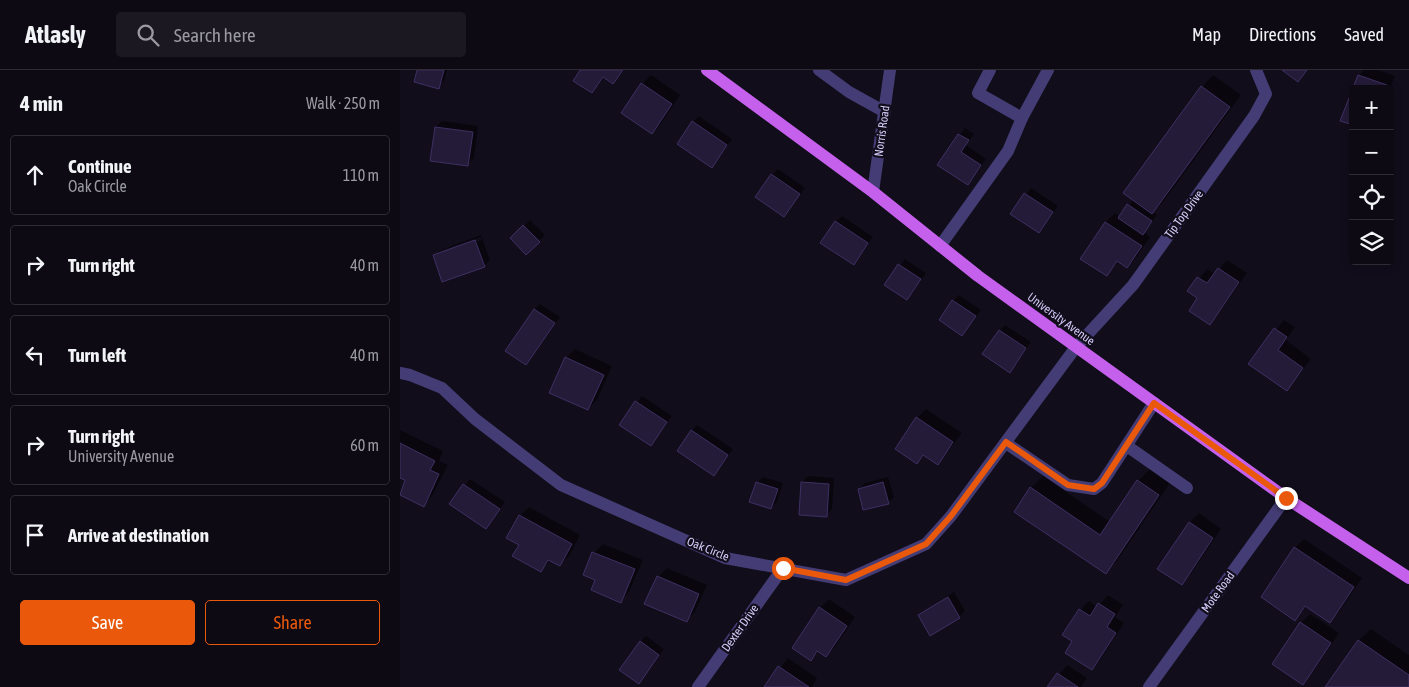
<!DOCTYPE html>
<meta charset="utf-8">
<style>
body{margin:0;font-family:"Asap Condensed",sans-serif;background:#1b1822;color:#f1f3f6}
.controls{position:absolute;right:15px;top:15px;display:grid;overflow:hidden;border-radius:5px;box-shadow:0 2px 8px #0003}
.controls button{width:45px;height:45px;display:grid;place-items:center;padding:0;border:0;border-bottom:1px solid #2d2b34;background:#0d0a14;color:#f1f3f6;font:25px sans-serif}
.stop{position:absolute;width:15px;height:15px;margin:-11px;border:4px solid #ea580c;border-radius:50%;background:#fff}
.stop.end{background:#ea580c;border-color:#fff;box-shadow:0 1px 5px #0008}
.list{margin:0;padding:0;list-style:none}
h2{display:flex;justify-content:space-between;align-items:center;height:65px;margin:0;padding:0 20px;font-size:21px}
h2 small{font-size:16px;font-weight:400;color:#9a9aa0}
.list li{display:grid;grid-template-columns:32px 1fr auto;gap:15px;align-items:center;box-sizing:border-box;height:80px;margin:0 10px 10px;padding:0 10px;border:1px solid #2d2b34;border-radius:5px}
.list b{display:block;font-size:19px;white-space:nowrap}
.list p{margin:0;font-size:16px;white-space:nowrap;color:#9a9aa0}
.list em{font-size:16px;font-style:normal;color:#9a9aa0}
.actions{display:flex;gap:10px;padding:15px 20px}
.actions a{flex:1;padding:11px 0;border:1px solid #ea580c;border-radius:5px;text-align:center;font-size:18px;color:#ea580c}
.actions .main{background:#ea580c;color:#fff}
.icon{flex:none;width:28px;height:28px;fill:none;stroke:currentColor;stroke-width:2;stroke-linecap:round;stroke-linejoin:round}
.map{position:relative;flex:none;width:1009px;height:617px;overflow:hidden}
header{display:flex;align-items:center;gap:30px;box-sizing:border-box;height:70px;padding:0 25px;background:#0d0a14;border-bottom:1px solid #2d2b34}
header strong{font-size:24px}
nav{display:flex;gap:28px;margin-inline-start:auto;font-size:18px}
.search{width:350px;height:45px;background:#1b1822;display:flex;align-items:center;gap:12px;box-sizing:border-box;padding:0 18px;border-radius:5px;color:#9a9aa0;font-size:19px}
main{display:flex}
aside{flex:1;background:#0d0a14}
.map>svg:first-child{display:block}
</style>
<header>
<strong>Atlasly</strong>
<div class="search"><svg class="icon" aria-label="search" viewBox="0 0 24 24"><circle cx="10" cy="10" r="6"/><path d="M15 15l6 6"/></svg>Search here</div>
<nav><a>Map</a><a>Directions</a><a>Saved</a></nav>
</header>
<main>
<aside>
<h2>4 min<small>Walk · 250 m</small></h2>
<ul class="list">
<li><svg class="icon" aria-label="ahead" viewBox="0 0 24 24"><path d="M12 20V5M6 11l6-6 6 6"/></svg><div><b>Continue</b><p>Oak Circle</p></div><em>110 m</em></li>
<li><svg class="icon" aria-label="right" viewBox="0 0 24 24"><path d="M7 20v-9h11M14 6l5 5-5 5"/></svg><div><b>Turn right</b></div><em>40 m</em></li>
<li><svg class="icon" aria-label="left" viewBox="0 0 24 24"><path d="M17 20v-9H6M10 6l-5 5 5 5"/></svg><div><b>Turn left</b></div><em>40 m</em></li>
<li><svg class="icon" aria-label="right" viewBox="0 0 24 24"><path d="M7 20v-9h11M14 6l5 5-5 5"/></svg><div><b>Turn right</b><p>University Avenue</p></div><em>60 m</em></li>
<li><svg class="icon" aria-label="arrive" viewBox="0 0 24 24"><path d="M6 21V4h12l-3 4 3 4H6"/></svg><div><b>Arrive at destination</b></div></li>
</ul>
<div class="actions"><a class="main">Save</a><a>Share</a></div>
</aside>
<div class="map">
<svg width="1009" height="617" viewBox="0 0 1009 617">
<rect width="100%" height="100%" fill="#110d1b"/>
<!-- shadow -->
<g fill="#0007" fill-rule="evenodd">
<polygon points="19,0 47,0 44,11 38,17"/>
<polygon points="182,0 225,0 213,12 205,7 192,22"/>
<polygon points="964,0 978,0 995,6 990,19 954,19 959,5"/>
<polygon points="251,5 280,25 261,54 252,63 242,14"/>
<polygon points="813,5 841,25 764,131 753,142 757,145 744,162 750,167 736,188 727,197 719,191 706,205 682,188 706,152 715,143 720,147 734,129 802,17"/>
<polygon points="299,46 332,69 312,96 293,52"/>
<polygon points="42,51 78,56 74,88 68,94 36,57"/>
<polygon points="565,58 574,64 566,75 586,89 568,114 539,94"/>
<polygon points="378,99 405,118 384,145 372,105"/>
<polygon points="631,118 658,136 639,162 612,143"/>
<polygon points="442,146 473,167 453,193 436,152"/>
<polygon points="130,150 145,165 126,183 112,168"/>
<path d="M81,165L90,190L84,196L35,185L41,180ZM81,167L82,170L40,184V181Z"/>
<polygon points="505,189 526,203 507,229 486,214"/>
<polygon points="827,190 847,203 818,244 810,253 799,228 789,221 807,199 815,204"/>
<polygon points="559,225 581,240 562,265 553,231"/>
<polygon points="140,234 160,247 126,293 135,239"/>
<polygon points="884,250 895,257 886,270 911,289 887,320 850,294"/>
<polygon points="605,255 631,272 609,301 599,261"/>
<polygon points="175,279 212,296 197,330 188,339 166,288"/>
<polygon points="242,326 272,346 251,374 221,354"/>
<polygon points="526,339 562,363 538,393 525,384 517,392 517,348"/>
<polygon points="297,355 333,379 314,404 292,361"/>
<polygon points="0,360 43,381 39,391 48,395 32,426 23,435 0,424 6,410 0,406"/>
<polygon points="750,399 770,413 717,491 706,502 631,418 643,406 710,452 738,411"/>
<polygon points="408,406 434,408 432,439 426,445 402,412"/>
<polygon points="363,407 383,413 377,432 371,438 357,413"/>
<polygon points="488,407 494,427 488,433 459,419 465,413"/>
<polygon points="70,409 105,432 86,458 51,434"/>
<polygon points="129,437 180,465 169,486 160,494 151,490 141,500 120,446"/>
<polygon points="799,443 821,459 790,505 781,514 759,498 790,452"/>
<polygon points="904,469 962,508 939,542 930,551 907,536 895,549 895,478"/>
<polygon points="203,474 243,490 229,522 220,531 197,509 184,504 194,483"/>
<polygon points="267,498 307,515 295,542 286,551 258,507"/>
<polygon points="554,522 565,541 559,547 520,545"/>
<polygon points="708,525 723,535 715,547 724,553 700,590 692,599 674,571 680,540 689,531 697,537"/>
<polygon points="429,529 455,547 435,577 426,586 419,581 410,589 420,538"/>
<polygon points="910,544 939,563 911,604 902,613 874,594 901,553"/>
<polygon points="971,559 1009,585 1009,617 927,617 959,570"/>
<polygon points="246,566 264,579 238,613 240,572"/>
<polygon points="388,588 417,608 412,617 366,617"/>
<polygon points="667,595 687,608 681,617 649,617"/>
</g>
<!-- building -->
<g fill="#241b39" stroke="#3e3063">
<polygon points="17,0 44,0 39,19 14,12"/>
<polygon points="180,0 223,0 213,14 203,7 192,23 173,11"/>
<polygon points="882,0 907,0 898,12"/>
<polygon points="958,5 987,15 986,19 953,19 953,55 940,51"/>
<polygon points="241,13 272,34 252,64 221,43"/>
<polygon points="801,16 830,37 752,144 723,123"/>
<polygon points="292,51 327,75 312,98 277,74"/>
<polygon points="35,57 73,62 68,96 30,91"/>
<polygon points="558,64 569,70 561,82 581,95 568,115 537,95"/>
<polygon points="371,104 400,124 384,147 355,127"/>
<polygon points="624,123 653,142 639,163 610,144"/>
<polygon points="727,134 752,151 743,165 718,148"/>
<polygon points="435,151 468,173 454,195 420,173"/>
<polygon points="705,152 742,176 727,198 717,191 707,206 680,189"/>
<polygon points="123,155 140,172 126,185 110,168"/>
<polygon points="75,170 85,197 42,212 33,185"/>
<polygon points="498,194 521,209 507,230 484,215"/>
<polygon points="818,198 839,212 810,255 789,241 797,228 787,221 797,207 807,213"/>
<polygon points="552,230 576,246 562,266 539,250"/>
<polygon points="134,239 155,253 126,295 105,281"/>
<polygon points="874,258 887,267 878,280 903,298 887,321 848,294"/>
<polygon points="599,260 626,278 610,303 582,284"/>
<polygon points="165,287 204,305 188,340 149,323"/>
<polygon points="235,331 267,352 251,376 219,355"/>
<polygon points="516,347 553,372 538,395 523,385 517,394 495,379"/>
<polygon points="291,360 328,385 314,406 277,381"/>
<polygon points="0,373 35,391 30,400 39,404 24,437 0,425 5,410 0,408"/>
<polygon points="737,410 759,425 706,504 614,442 630,417 700,465"/>
<polygon points="356,412 378,419 371,439 349,432"/>
<polygon points="401,412 429,414 427,447 399,445"/>
<polygon points="483,412 489,434 463,440 458,419"/>
<polygon points="63,414 100,439 86,459 49,434"/>
<polygon points="119,445 172,474 160,496 148,490 141,502 112,486 119,475 106,468"/>
<polygon points="789,452 813,468 782,515 757,499"/>
<polygon points="894,477 954,517 930,553 905,536 895,551 861,527"/>
<polygon points="192,482 235,499 221,533 191,520 195,510 183,505"/>
<polygon points="257,506 299,524 287,552 244,534"/>
<polygon points="548,527 560,548 530,566 518,545"/>
<polygon points="698,533 715,544 707,557 716,563 692,600 665,583 672,571 662,565 679,539 690,546"/>
<polygon points="419,537 447,556 426,587 417,581 411,591 392,578"/>
<polygon points="900,552 931,573 903,615 872,594"/>
<polygon points="958,570 1009,605 1009,617 925,617"/>
<polygon points="240,571 259,585 239,614 219,600"/>
<polygon points="378,596 409,617 364,617"/>
<polygon points="657,603 678,617 647,617"/>
</g>
<g fill="none" stroke-linecap="round" stroke-linejoin="round">
<!-- minor -->
<g stroke="#443d75" stroke-width="12">
<polyline points="419,0 449,22 485,42"/>
<polyline points="590,0 578,23 622,48 648,0"/>
<polyline points="473,122 490,0"/>
<polyline points="540,176 608,81 622,48"/>
<polyline points="0,303 10,305 42,318 75,349 161,415 325,488 446,510 526,474 551,446 676,277 733,215 854,46 866,24 856,0"/>
<polyline points="606,373 668,415 694,419 702,413 754,333"/>
<polyline points="727,376 787,418"/>
<polyline points="298,617 383,498"/>
<polyline points="749,617 886,428"/>
</g>
<!-- major -->
<polyline stroke="#c560ed" stroke-width="12" points="307,0 473,122 578,206 886,428 1009,508"/>
</g>
<g fill="none" stroke-linecap="round" stroke-linejoin="round">
<!-- route -->
<polyline stroke="#ea580c" stroke-width="6" points="383,498 446,510 526,474 551,446 606,372 668,415 694,419 702,413 754,333 886,428"/>
</g>
<g text-anchor="middle" stroke-width="4.5" stroke-linejoin="round" paint-order="stroke">
<!-- street labels -->
<g font-size="12" fill="#d6ccf9" stroke="#110d1b">
<text transform="translate(482 61) rotate(-82)" y="4">Norris Road</text>
<text transform="translate(784 144) rotate(-54)" y="4">Tip Top Drive</text>
<text transform="translate(661 249) rotate(36)" y="4">University Avenue</text>
<text transform="translate(308 479) rotate(22)" y="4">Oak Circle</text>
<text transform="translate(818 522) rotate(-54)" y="4">Mote Road</text>
<text transform="translate(340 558) rotate(-55)" y="4">Dexter Drive</text>
</g>
</g>
</svg>
<div class="controls">
<button>+</button>
<button>−</button>
<button><svg class="icon" aria-label="locate" viewBox="0 0 24 24"><circle cx="12" cy="12" r="6"/><path d="M12 2v4M12 18v4M2 12h4M18 12h4"/></svg></button>
<button><svg class="icon" aria-label="layers" viewBox="0 0 24 24"><path d="M12 4l9 5-9 5-9-5zM3 14l9 5 9-5"/></svg></button>
</div>
<div class="stop" style="left:383px;top:498px"></div>
<div class="stop end" style="left:886px;top:428px"></div>
</div>
</main>
